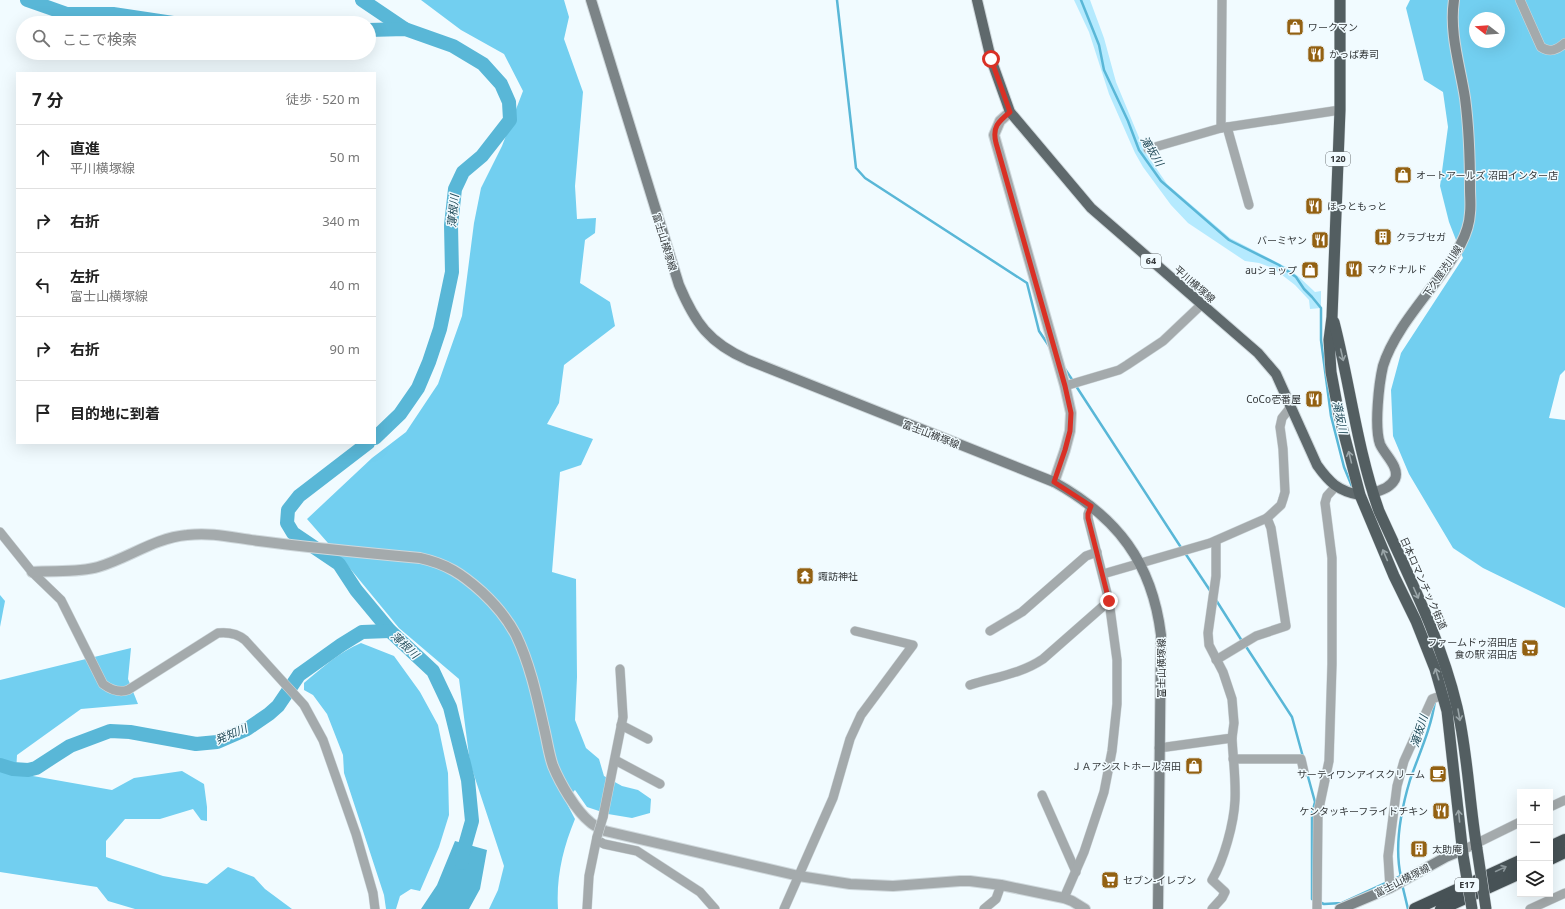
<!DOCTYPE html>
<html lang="ja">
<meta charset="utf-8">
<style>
body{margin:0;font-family:"Noto Sans","Noto Sans JP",sans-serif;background:#f6f6f6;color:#222}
.controls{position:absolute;right:12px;bottom:12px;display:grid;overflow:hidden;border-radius:0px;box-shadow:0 4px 16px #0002}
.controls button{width:36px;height:36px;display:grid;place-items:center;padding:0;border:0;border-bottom:1px solid #e0e0e0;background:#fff;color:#222;font:20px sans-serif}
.compass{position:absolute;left:1469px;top:12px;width:36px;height:36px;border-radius:50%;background:#fff;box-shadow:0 4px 16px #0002;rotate:287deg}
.stop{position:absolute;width:12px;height:12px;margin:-9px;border:3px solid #d93025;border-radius:50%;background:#fff}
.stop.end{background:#d93025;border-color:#fff;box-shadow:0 1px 4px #0008}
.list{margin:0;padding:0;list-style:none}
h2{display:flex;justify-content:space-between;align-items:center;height:52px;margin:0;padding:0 16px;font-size:17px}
h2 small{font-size:13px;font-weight:400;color:#767676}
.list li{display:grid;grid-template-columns:26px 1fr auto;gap:12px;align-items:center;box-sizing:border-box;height:64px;padding:0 16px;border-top:1px solid #e0e0e0}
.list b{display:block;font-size:15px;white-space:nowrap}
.list p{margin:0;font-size:13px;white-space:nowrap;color:#767676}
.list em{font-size:13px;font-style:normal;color:#767676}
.icon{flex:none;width:22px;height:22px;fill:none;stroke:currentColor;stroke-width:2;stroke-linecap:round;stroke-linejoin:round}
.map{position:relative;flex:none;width:1565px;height:909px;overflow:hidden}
.search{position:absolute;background:#fff;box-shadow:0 4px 16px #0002;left:16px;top:16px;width:360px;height:44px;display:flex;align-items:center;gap:10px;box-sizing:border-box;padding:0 14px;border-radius:22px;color:#767676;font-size:15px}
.panel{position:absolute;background:#fff;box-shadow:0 4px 16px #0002;left:16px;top:72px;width:360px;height:372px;border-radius:0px}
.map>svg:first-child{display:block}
</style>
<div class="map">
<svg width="1565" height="909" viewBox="0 0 1565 909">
<rect width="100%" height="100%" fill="#f1fbff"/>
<!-- green -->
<polygon fill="#b5eafe" points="1074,0 1090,0 1104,38 1116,82 1145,152 1167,184 1230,238 1288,268 1299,277 1315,292 1321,291 1321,308 1310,309 1309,300 1295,285 1273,268 1259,263 1245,261 1188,223 1171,205 1143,167 1135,153 1109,94 1089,32"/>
<!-- forest -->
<g fill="#72cff0" fill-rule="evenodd">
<path d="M421,0H564L569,17L564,39L583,92L575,186L577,219L596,218L595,233L585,240L580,283L610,302L615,326L564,365L559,403L547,424L593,439L581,465L560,472L552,572L576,579L577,677L575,720L586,748L599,759L604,776L622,786L638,790L651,799L650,813L632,818L608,814L587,807L575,790L565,800L575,819C563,848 556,877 558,909H489L498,890L504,866L470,763L459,679L399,628L348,566L307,519L372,458L406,432L438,384L462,316L474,223L481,188L502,146L523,91L504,54L461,30Z"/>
<path d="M1410,0H1565V370L1560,375L1549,418L1565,420V608L1483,568L1453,548L1409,474L1393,436L1391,390L1401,353L1463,258L1449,222L1440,186L1448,127L1443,92L1424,80L1406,8ZM1475,18H1499V42H1475Z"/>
<polygon points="0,595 5,601 0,627"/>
<path d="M361,643L394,656L420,692L438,725L448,773L449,815L439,847L420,891L411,889L400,896L396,909H386L384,895L344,773L343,755L327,714L313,695L304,690V683C322,668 339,652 361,643Z"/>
<polygon points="131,648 128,679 138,704 81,709 17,755 16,773 112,790 134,778 182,771 204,784 207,807 207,821 201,820 193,809 160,819 125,819 106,841 106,857 163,876 207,884 228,867 254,877 265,889 292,909 135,909 108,901 97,887 0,872 0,680"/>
</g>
<!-- water -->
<polygon fill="#59b7d7" points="455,841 487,850 480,889 469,909 421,909 437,885"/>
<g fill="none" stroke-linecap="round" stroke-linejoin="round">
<!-- stream -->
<g stroke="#59b7d7" stroke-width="2.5">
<polyline points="837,0 856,168 865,178 1027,283 1039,331 1049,346"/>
<polyline points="1081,0 1099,45 1104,70 1128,121 1139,150 1161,181 1229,240 1279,265 1296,277 1304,289 1312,297 1321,308 1321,340 1331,416 1344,467 1353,489"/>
<polyline points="1065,369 1073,381"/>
<polyline points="1076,386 1182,549"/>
<polyline points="1185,553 1211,592"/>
<polyline points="1216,600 1242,641"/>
<polyline points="1245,645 1292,717 1303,757"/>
<polyline points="1307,773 1315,802 1312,813 1312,899 1324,904 1342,903 1401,876"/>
<path d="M1401,877C1394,846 1401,810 1410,780C1419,754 1431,729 1435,701"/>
<polyline points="1402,884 1408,909"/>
</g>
<!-- river -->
<g stroke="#59b7d7" stroke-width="14">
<polyline points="27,0 67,14 113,14 173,23"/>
<polyline points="362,0 405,29"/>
<polyline points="369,30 405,29 453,46 483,64 501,84 509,102 510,120 482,156 463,172 455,189 451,225 452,272 440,329 429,362 418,388 400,414 375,438"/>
<polyline points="368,443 299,496 288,510 287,523 293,533 339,564 356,590 390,631 433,671 450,707 468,780 472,821 462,856 462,863"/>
<polyline points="0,765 13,769 28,770 36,768 70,746 110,731 130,732 196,744 217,742 247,729 269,714 278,706 299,675 341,645 362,632 390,631"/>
</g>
<defs>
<g id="minor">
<path d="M1520,0L1541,47C1550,53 1557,50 1565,43"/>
<polyline points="1227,127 1249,205"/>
<polyline points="1221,128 1222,0"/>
<polyline points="1148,149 1221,128 1340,110"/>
<polyline points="1065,386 1119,370 1127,365 1163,341 1201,305"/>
<path d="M0,532L32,572L61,600L103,684C111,690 119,693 128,690L218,633C228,632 238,634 245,640L304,705L323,740L356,834L373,893L375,909"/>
<polyline points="1103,574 1210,543 1267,518 1281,505 1283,499 1285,492 1283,449 1280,427 1282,418 1290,408"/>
<polyline points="990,631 1022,612 1086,556 1097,552"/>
<polyline points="1216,660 1256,636 1286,626 1271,528 1267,518"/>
<path d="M970,685C995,677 1021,674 1043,659L1109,601"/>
<polyline points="621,725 648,739"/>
<polyline points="1159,748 1232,738 1234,723 1232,699 1223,672 1209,645 1208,633 1216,576 1216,541"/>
<polyline points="1233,759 1301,759 1304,772"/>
<polyline points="615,760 660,784"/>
<polyline points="1042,795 1076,872"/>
<polyline points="1550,807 1565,800"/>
<polyline points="603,817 623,717 620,669"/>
<polyline points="597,840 604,844 637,851 700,892 715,909"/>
<polyline points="1463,850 1520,822"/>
<polyline points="1390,888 1388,856 1397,786 1404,761 1432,699 1443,695"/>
<polyline points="1064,898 1084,852 1104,792 1112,751 1117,704 1117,660 1109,601 1088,518 1088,514 1091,506"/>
<polyline points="587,909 589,876 597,837"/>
<polyline points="784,909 833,798 850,739 861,715 913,645 855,631"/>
<polyline points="984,909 996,899 1001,885"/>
<path d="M1212,909L1222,898L1225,892L1212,880C1224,860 1234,823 1235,800C1236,779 1233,758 1232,738"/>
<polyline points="1317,909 1318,813 1329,761 1332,664 1332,558 1325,503 1327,496 1336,486"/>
<polyline points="1530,909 1565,893"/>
</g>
<g id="tertiary">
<polyline points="1010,112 1000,121 994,135 1065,386 1071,413 1070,431 1065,450 1054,482"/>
<path d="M32,572C53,570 78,573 98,567C129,558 154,538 187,535C213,532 234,538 259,541C312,548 366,553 420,558C447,564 462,574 482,592C496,605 507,618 516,635C530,664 537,697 544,728C547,740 549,755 553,766C560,783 576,811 590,822C594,826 600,828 605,831L799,876L850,884L893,886L960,881H970L1001,885L1064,898L1072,901L1085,909"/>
</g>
<g id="secondary">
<path d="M591,0L679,285C695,323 709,343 748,360L1054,482C1117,517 1152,562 1161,635L1158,909"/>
<path d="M1373,493C1381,490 1390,488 1395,479C1400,467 1384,454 1380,444C1374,427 1379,383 1383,366C1393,333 1423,300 1443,272C1455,255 1469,235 1470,213C1471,205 1470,197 1470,189C1470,158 1469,128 1465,98C1460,66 1449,33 1454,0"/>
<polyline points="1340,909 1390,888 1446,857 1463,850"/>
</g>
<path id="primary" d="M977,0L991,59L1010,112L1091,208L1258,353L1276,374L1317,465C1329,482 1338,491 1360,495"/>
<g id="trunk">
<polyline points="1340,0 1340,110 1332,317 1329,340 1331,372 1339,415 1360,495 1394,576 1416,621 1435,669 1447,711 1463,855"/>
<path d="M1334,322C1350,384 1357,449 1379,511C1408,575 1441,639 1457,707C1468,754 1469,802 1477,849"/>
</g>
<g id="motorway">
<polyline points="1550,847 1565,840"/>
<polyline points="1550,859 1565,852"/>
<polyline points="1415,909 1520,861"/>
<polyline points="1441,909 1520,873"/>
</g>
</defs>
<!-- minor casing -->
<use href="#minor" stroke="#cfd8dc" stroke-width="10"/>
<!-- tertiary casing -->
<use href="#tertiary" stroke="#cfd8dc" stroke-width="12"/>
<!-- secondary casing -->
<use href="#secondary" stroke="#cfd8dc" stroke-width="12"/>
<!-- primary casing -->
<use href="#primary" stroke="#cfd8dc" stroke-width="12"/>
<!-- trunk casing -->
<use href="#trunk" stroke="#cfd8dc" stroke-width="12"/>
<!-- motorway casing -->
<use href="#motorway" stroke="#cfd8dc" stroke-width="14"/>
<!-- minor -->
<use href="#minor" stroke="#a4aaac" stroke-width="9"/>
<!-- tertiary -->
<use href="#tertiary" stroke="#a4aaac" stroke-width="10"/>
<!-- secondary -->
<use href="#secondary" stroke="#7c8487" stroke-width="10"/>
<!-- primary -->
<use href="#primary" stroke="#5f696c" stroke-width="10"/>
<!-- trunk -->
<use href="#trunk" stroke="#535e61" stroke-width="11"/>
<!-- motorway -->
<use href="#motorway" stroke="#475256" stroke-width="12"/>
<defs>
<polyline id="minor-bridge" points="597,837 603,817"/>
<g id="trunk-bridge">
<polyline points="1477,849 1486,909"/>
<polyline points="1463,855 1472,909"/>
</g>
</defs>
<!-- minor-bridge casing -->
<use href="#minor-bridge" stroke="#cfd8dc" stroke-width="10" stroke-linecap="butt"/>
<!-- trunk-bridge casing -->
<use href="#trunk-bridge" stroke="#cfd8dc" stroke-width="12" stroke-linecap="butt"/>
<!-- minor-bridge -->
<use href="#minor-bridge" stroke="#a4aaac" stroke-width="9"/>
<!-- trunk-bridge -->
<use href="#trunk-bridge" stroke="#535e61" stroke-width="11"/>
</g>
<!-- one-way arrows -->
<defs><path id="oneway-shaft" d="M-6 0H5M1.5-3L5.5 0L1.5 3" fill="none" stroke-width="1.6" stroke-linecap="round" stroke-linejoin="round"/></defs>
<g stroke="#9aa5a8">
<use href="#oneway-shaft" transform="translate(1342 355) rotate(77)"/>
<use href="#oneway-shaft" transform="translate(1350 457) rotate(-104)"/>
<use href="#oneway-shaft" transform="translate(1385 555) rotate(-113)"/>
<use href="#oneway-shaft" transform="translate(1416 593) rotate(66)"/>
<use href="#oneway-shaft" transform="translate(1437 674) rotate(-107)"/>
<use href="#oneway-shaft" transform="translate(1459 715) rotate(80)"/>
<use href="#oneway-shaft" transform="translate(1459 816) rotate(-96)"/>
</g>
<use stroke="#8b969a" href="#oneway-shaft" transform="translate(1501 869) rotate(-25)"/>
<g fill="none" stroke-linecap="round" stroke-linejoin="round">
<!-- route -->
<path stroke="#d93025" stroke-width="5" d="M991,59L1010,112C998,122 992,127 996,143L1065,386L1071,413L1070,431L1065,450L1054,482L1091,506L1088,514V518L1109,601"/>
</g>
<!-- icons -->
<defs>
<symbol id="shop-square" viewBox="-11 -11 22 22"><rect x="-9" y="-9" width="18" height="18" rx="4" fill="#936112" stroke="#f1fbff"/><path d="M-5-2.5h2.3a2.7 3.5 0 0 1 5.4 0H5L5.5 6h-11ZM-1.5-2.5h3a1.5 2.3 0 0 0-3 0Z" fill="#fff"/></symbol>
<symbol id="restaurant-square" viewBox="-11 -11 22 22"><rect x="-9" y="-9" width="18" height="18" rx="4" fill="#936112" stroke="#f1fbff"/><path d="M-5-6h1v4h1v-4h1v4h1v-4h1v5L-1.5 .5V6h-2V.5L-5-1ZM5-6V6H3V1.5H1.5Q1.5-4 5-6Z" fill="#fff"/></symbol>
<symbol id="building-square" viewBox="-11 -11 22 22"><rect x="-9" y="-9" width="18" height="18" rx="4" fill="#936112" stroke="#f1fbff"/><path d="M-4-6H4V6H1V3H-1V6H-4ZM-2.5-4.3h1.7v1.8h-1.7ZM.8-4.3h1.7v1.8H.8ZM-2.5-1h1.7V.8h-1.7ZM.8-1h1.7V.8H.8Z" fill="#fff"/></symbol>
<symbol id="temple-square" viewBox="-11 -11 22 22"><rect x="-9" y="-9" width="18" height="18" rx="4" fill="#936112" stroke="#f1fbff"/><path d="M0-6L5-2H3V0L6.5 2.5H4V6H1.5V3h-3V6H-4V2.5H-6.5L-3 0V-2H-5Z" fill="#fff"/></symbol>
<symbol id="supermarket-square" viewBox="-11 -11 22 22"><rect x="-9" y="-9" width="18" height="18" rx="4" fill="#936112" stroke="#f1fbff"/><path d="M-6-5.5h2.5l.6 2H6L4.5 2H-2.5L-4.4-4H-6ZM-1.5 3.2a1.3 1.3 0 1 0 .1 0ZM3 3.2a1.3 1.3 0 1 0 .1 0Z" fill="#fff"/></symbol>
<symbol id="cafe-square" viewBox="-11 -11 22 22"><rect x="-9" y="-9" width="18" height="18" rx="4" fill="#936112" stroke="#f1fbff"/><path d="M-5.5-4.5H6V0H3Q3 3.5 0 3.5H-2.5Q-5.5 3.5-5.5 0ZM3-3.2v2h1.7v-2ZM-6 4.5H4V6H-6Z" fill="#fff"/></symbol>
</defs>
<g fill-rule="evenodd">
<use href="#shop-square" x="1285" y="17" width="20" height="20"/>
<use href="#restaurant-square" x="1306" y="44" width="20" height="20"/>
<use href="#shop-square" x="1393" y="165" width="20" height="20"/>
<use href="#restaurant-square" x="1304" y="196" width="20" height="20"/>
<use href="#building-square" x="1373" y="227" width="20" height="20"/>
<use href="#restaurant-square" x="1310" y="230" width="20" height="20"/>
<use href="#restaurant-square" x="1344" y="259" width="20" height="20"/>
<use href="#shop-square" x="1300" y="260" width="20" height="20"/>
<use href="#restaurant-square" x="1304" y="389" width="20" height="20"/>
<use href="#temple-square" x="795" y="566" width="20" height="20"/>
<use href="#supermarket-square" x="1520" y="638" width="20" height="20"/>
<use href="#shop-square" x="1184" y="756" width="20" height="20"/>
<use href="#cafe-square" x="1428" y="764" width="20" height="20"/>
<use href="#restaurant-square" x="1431" y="801" width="20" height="20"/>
<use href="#building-square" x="1409" y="839" width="20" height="20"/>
<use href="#supermarket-square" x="1100" y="870" width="20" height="20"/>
</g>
<g text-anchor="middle" stroke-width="3" stroke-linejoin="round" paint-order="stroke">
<!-- shield labels -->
<g fill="#f1fbff" stroke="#6d7275" stroke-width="1">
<rect x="1326" y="152" width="24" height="14" rx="3"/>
<rect x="1141" y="254" width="20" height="14" rx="3"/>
<rect x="1455" y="878" width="24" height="14" rx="3"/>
</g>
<g font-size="9" font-weight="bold" fill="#34383a">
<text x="1338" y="162">120</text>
<text x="1151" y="264">64</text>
<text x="1467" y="888">E17</text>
</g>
<!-- poi labels -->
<g font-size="10" fill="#34383a" stroke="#f1fbff" text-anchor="start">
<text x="1308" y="31">ワークマン</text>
<text x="1329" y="58">かっぱ寿司</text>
<text x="1416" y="179">オートアールズ 沼田インター店</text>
<text x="1327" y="210">ほっともっと</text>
<text x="1396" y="241">クラブセガ</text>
<text x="1307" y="244" text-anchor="end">バーミヤン</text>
<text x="1367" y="273">マクドナルド</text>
<text x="1297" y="274" text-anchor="end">auショップ</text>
<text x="1301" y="403" text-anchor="end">CoCo壱番屋</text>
<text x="818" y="580">諏訪神社</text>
<text x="1517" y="646" text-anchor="end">ファームドゥ沼田店<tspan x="1517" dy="12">食の駅 沼田店</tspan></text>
<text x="1181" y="770" text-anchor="end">ＪＡアシストホール沼田</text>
<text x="1425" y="778" text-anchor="end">サーティワンアイスクリーム</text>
<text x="1428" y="815" text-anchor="end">ケンタッキーフライドチキン</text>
<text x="1432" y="853">太助庵</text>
<text x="1123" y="884">セブン-イレブン</text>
</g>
<!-- street labels -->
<g font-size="10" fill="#34383a" stroke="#f1fbff">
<text transform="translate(665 242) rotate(73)" y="4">富士山横塚線</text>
<text transform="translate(1442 271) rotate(-56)" y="4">下久屋渋川線</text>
<text transform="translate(1195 284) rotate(41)" y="4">平川横塚線</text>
<text transform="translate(931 434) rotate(21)" y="4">富士山横塚線</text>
<text transform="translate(1424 583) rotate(66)" y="4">日本ロマンチック街道</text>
<text transform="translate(1161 668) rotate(-90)" y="4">富士山横塚線</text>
<text transform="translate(1402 880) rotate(-27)" y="4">富士山横塚線</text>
</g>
<!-- water labels -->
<g font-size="11" font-style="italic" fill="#234c5a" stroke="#f1fbff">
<text transform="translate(1152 151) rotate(59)" y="4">滝坂川</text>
<text transform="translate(453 211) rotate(-85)" y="4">薄根川</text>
<text transform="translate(1340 417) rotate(78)" y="4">滝坂川</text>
<text transform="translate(405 645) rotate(43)" y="4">薄根川</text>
<text transform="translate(1419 731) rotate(-73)" y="4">滝坂川</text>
<text transform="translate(231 734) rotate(-23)" y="4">発知川</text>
</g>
</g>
</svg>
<div class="controls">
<button>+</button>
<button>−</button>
<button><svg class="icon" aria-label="layers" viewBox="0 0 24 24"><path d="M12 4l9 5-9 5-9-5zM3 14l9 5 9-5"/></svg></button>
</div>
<svg class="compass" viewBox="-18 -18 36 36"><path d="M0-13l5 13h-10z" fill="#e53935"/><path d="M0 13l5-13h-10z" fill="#767676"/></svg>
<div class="stop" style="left:991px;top:59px"></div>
<div class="stop end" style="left:1109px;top:601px"></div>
<div class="search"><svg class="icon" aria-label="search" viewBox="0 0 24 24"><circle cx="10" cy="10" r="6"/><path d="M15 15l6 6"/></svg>ここで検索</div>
<section class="panel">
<h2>7 分<small>徒歩 · 520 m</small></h2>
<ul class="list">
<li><svg class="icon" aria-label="ahead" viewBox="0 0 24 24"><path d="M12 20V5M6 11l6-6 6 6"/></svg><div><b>直進</b><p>平川横塚線</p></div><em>50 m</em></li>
<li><svg class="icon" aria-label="right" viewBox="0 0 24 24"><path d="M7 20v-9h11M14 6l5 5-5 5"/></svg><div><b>右折</b></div><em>340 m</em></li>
<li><svg class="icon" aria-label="left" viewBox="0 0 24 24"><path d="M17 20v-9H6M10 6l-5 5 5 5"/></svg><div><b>左折</b><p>富士山横塚線</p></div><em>40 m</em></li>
<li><svg class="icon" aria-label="right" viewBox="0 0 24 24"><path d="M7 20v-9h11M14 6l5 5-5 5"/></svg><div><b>右折</b></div><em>90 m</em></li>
<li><svg class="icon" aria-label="arrive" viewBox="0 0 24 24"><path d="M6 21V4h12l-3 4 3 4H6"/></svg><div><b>目的地に到着</b></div></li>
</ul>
</section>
</div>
